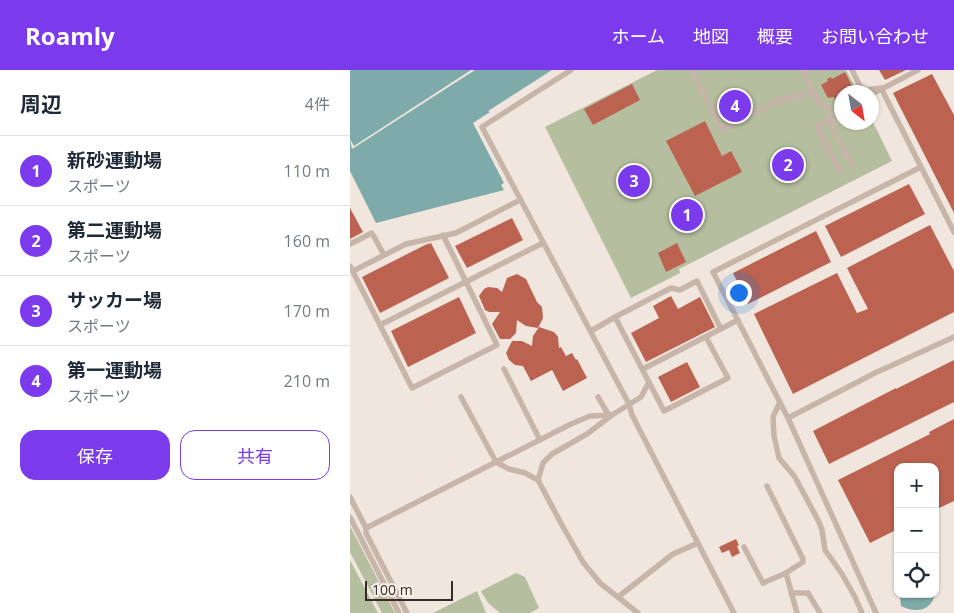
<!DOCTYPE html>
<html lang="ja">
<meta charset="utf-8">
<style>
body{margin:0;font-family:"Open Sans","Noto Sans JP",sans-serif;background:#f6f6f7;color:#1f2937}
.controls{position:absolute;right:15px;bottom:15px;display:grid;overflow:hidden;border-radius:10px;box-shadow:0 1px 4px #0004}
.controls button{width:45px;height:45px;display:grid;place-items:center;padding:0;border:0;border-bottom:1px solid #e0e1e3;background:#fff;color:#1f2937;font:25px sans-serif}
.compass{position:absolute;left:484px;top:15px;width:45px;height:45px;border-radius:50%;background:#fff;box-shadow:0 1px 4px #0004;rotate:149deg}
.scale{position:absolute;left:15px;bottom:12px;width:88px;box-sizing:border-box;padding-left:5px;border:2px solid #352c29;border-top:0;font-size:14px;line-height:18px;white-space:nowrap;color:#352c29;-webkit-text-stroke:4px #f8f0e9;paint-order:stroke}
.you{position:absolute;left:388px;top:222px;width:18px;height:18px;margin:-12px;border:4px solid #fff;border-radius:50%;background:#1a73e8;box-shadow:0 0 0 8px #1a73e833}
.badge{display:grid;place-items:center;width:32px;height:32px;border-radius:50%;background:#7c3aed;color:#fff;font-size:16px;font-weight:700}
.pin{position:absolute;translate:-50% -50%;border:2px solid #fff;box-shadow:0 1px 5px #0006}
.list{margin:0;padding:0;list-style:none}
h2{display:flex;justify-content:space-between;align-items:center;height:65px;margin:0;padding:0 20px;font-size:21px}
h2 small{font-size:16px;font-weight:400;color:#747a83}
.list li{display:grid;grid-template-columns:32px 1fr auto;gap:15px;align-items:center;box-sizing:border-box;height:70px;padding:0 20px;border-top:1px solid #e0e1e3}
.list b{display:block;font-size:19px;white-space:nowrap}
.list p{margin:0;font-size:16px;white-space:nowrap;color:#747a83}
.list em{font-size:16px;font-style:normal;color:#747a83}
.actions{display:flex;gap:10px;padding:15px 20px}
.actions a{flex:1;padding:11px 0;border:1px solid #7c3aed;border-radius:15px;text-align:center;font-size:18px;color:#7c3aed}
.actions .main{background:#7c3aed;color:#fff}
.icon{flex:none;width:28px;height:28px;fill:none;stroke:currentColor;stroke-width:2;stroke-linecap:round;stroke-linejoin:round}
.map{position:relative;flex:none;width:604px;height:543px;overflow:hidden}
header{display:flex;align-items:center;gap:30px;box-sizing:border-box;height:70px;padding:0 25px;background:#7c3aed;color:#fff}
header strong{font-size:24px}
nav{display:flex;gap:28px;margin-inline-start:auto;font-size:18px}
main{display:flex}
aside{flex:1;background:#fff}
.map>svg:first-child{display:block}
</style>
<header>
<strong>Roamly</strong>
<nav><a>ホーム</a><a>地図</a><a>概要</a><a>お問い合わせ</a></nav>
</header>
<main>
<aside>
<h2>周辺<small>4件</small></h2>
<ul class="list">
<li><span class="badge">1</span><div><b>新砂運動場</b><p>スポーツ</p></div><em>110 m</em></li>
<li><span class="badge">2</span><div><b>第二運動場</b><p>スポーツ</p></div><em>160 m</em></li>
<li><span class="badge">3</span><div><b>サッカー場</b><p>スポーツ</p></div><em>170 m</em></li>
<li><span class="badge">4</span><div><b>第一運動場</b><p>スポーツ</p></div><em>210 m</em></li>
</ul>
<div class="actions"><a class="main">保存</a><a>共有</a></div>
</aside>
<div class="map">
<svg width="604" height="543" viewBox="0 0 604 543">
<rect width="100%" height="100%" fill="#f0e6dd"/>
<!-- green -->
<g fill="#b5be9e">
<polygon points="307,0 496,0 508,22 492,22 492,52 522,52 522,50 542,91 329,199 330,203 281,228 195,57"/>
<polygon points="0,456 45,543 32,543 0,482"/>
<polygon points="0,490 28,543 0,543"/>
<polygon points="166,503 175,507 189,538 180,543 150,543 138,533 131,521"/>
<polygon points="127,521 136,543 83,543"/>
</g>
<!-- water -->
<g fill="#7eaaaa">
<polygon points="0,0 202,0 138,41 140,42 123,53 154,113 151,115 154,120 26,153 0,101"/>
<path d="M559,524H585C581,542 565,543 551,536L550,528Z"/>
</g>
<!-- pier -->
<polygon fill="#f0e6dd" points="121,0 125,0 2,79 0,69 4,76"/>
<!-- building -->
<g fill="#bb6350">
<polygon points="529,0 556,0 535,10"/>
<polygon points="495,2 503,18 492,22 492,26 485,30 484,27 478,28 471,15 478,11 477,9 481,7 482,9"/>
<polygon points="582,4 604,45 604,143 543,23"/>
<polygon points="282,14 290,30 243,55 234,39"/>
<polygon points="355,51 372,86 381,81 392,102 345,126 316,71"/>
<polygon points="559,114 575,144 491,187 475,156"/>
<polygon points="0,138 13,162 0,169"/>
<polygon points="162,148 173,170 117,198 105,176"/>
<polygon points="580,155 604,201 604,242 443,324 404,244 487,203 507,243 518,239 497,198"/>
<polygon points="466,161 481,192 398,234 383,203"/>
<polygon points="81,173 99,208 30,243 12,207 75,175"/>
<polygon points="327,173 336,192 316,202 308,183"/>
<polygon points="167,204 176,209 187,232 192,237 193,248 188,258 176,256 167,250 166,263 160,269 150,269 142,254 150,242 139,242 135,240 129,226 134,219 138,217 147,218 152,222 157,208"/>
<polygon points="321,226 328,239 350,227 365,257 296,292 281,263 309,248 303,236"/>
<polygon points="109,227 126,263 58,297 41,261"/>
<polygon points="189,257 204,262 208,267 209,278 211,277 216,286 222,283 226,290 227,289 237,308 213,321 202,300 181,311 173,296 165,295 159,290 156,283 162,271 172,271 182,276 183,266"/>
<polygon points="604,290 604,332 479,394 463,361 546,318 546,319"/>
<polygon points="337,292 350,317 321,332 308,307"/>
<polygon points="604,349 604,431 585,440 585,397 548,397 548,459 520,473 488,410 580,364 579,362"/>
<polygon points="386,469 389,475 387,476 390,483 382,487 379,480 372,483 369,477"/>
</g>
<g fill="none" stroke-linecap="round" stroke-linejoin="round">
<!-- minor -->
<g stroke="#c7b5aa" stroke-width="5.5">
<polyline points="221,0 132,57 279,334 282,345 384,543"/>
<polyline points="452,0 468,31 477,36 482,44 492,39"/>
<polyline points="502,0 510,16 515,20 531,18 604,162"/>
<polyline points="343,4 372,59 430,30 450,26 462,20"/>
<polyline points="480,47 478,50 502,95"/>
<polyline points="478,50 467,56 490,101"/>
<polyline points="481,54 492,49"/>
<polyline points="0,174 22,163 34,185"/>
<polyline points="0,196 62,318 147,275 93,165"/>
<polyline points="3,201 56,174 106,163 170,130"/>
<polyline points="265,247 321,218 330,220 347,211 371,259"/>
<polyline points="30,255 193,173"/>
<polyline points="241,261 265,247 314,341 378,308 356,267"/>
<polyline points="154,299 190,370"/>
<polyline points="293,299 388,250"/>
<polyline points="111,327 146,392 159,399 175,403 188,410 212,455 233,492 250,513 288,543"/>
<polyline points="248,327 258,344"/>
<polyline points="430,332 423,347 424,366 429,388 445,407 469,452 472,460 475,480 492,504 505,527 512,543"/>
<polyline points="438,348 525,303 604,267"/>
<polyline points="188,410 193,393 202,384 237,364 262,345"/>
<polyline points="0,427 16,458 16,463 57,543"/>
<polyline points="0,447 49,543"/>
<polyline points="16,458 221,354 240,346 262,345 291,327 299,312"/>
<polyline points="394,477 413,513 436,503 453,492 453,489 417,416"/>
<polyline points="436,503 447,543"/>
<polyline points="441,523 458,523 470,543"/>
<polyline points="268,527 323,484 348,473"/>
<polyline points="526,543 438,348 363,202 571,97"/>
</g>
<!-- minor-bridge -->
<polyline stroke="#c7b5aa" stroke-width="5.5" points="522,24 568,0"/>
</g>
</svg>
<div class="controls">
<button>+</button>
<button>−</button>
<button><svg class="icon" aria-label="locate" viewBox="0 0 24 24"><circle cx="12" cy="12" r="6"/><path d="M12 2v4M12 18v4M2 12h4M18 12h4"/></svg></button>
</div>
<svg class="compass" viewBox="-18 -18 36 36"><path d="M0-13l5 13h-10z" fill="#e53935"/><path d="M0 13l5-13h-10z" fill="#747a83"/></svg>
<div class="scale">100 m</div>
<div class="you"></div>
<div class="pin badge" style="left:337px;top:145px">1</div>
<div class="pin badge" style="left:438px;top:95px">2</div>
<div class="pin badge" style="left:284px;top:111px">3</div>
<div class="pin badge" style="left:385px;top:36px">4</div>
</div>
</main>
